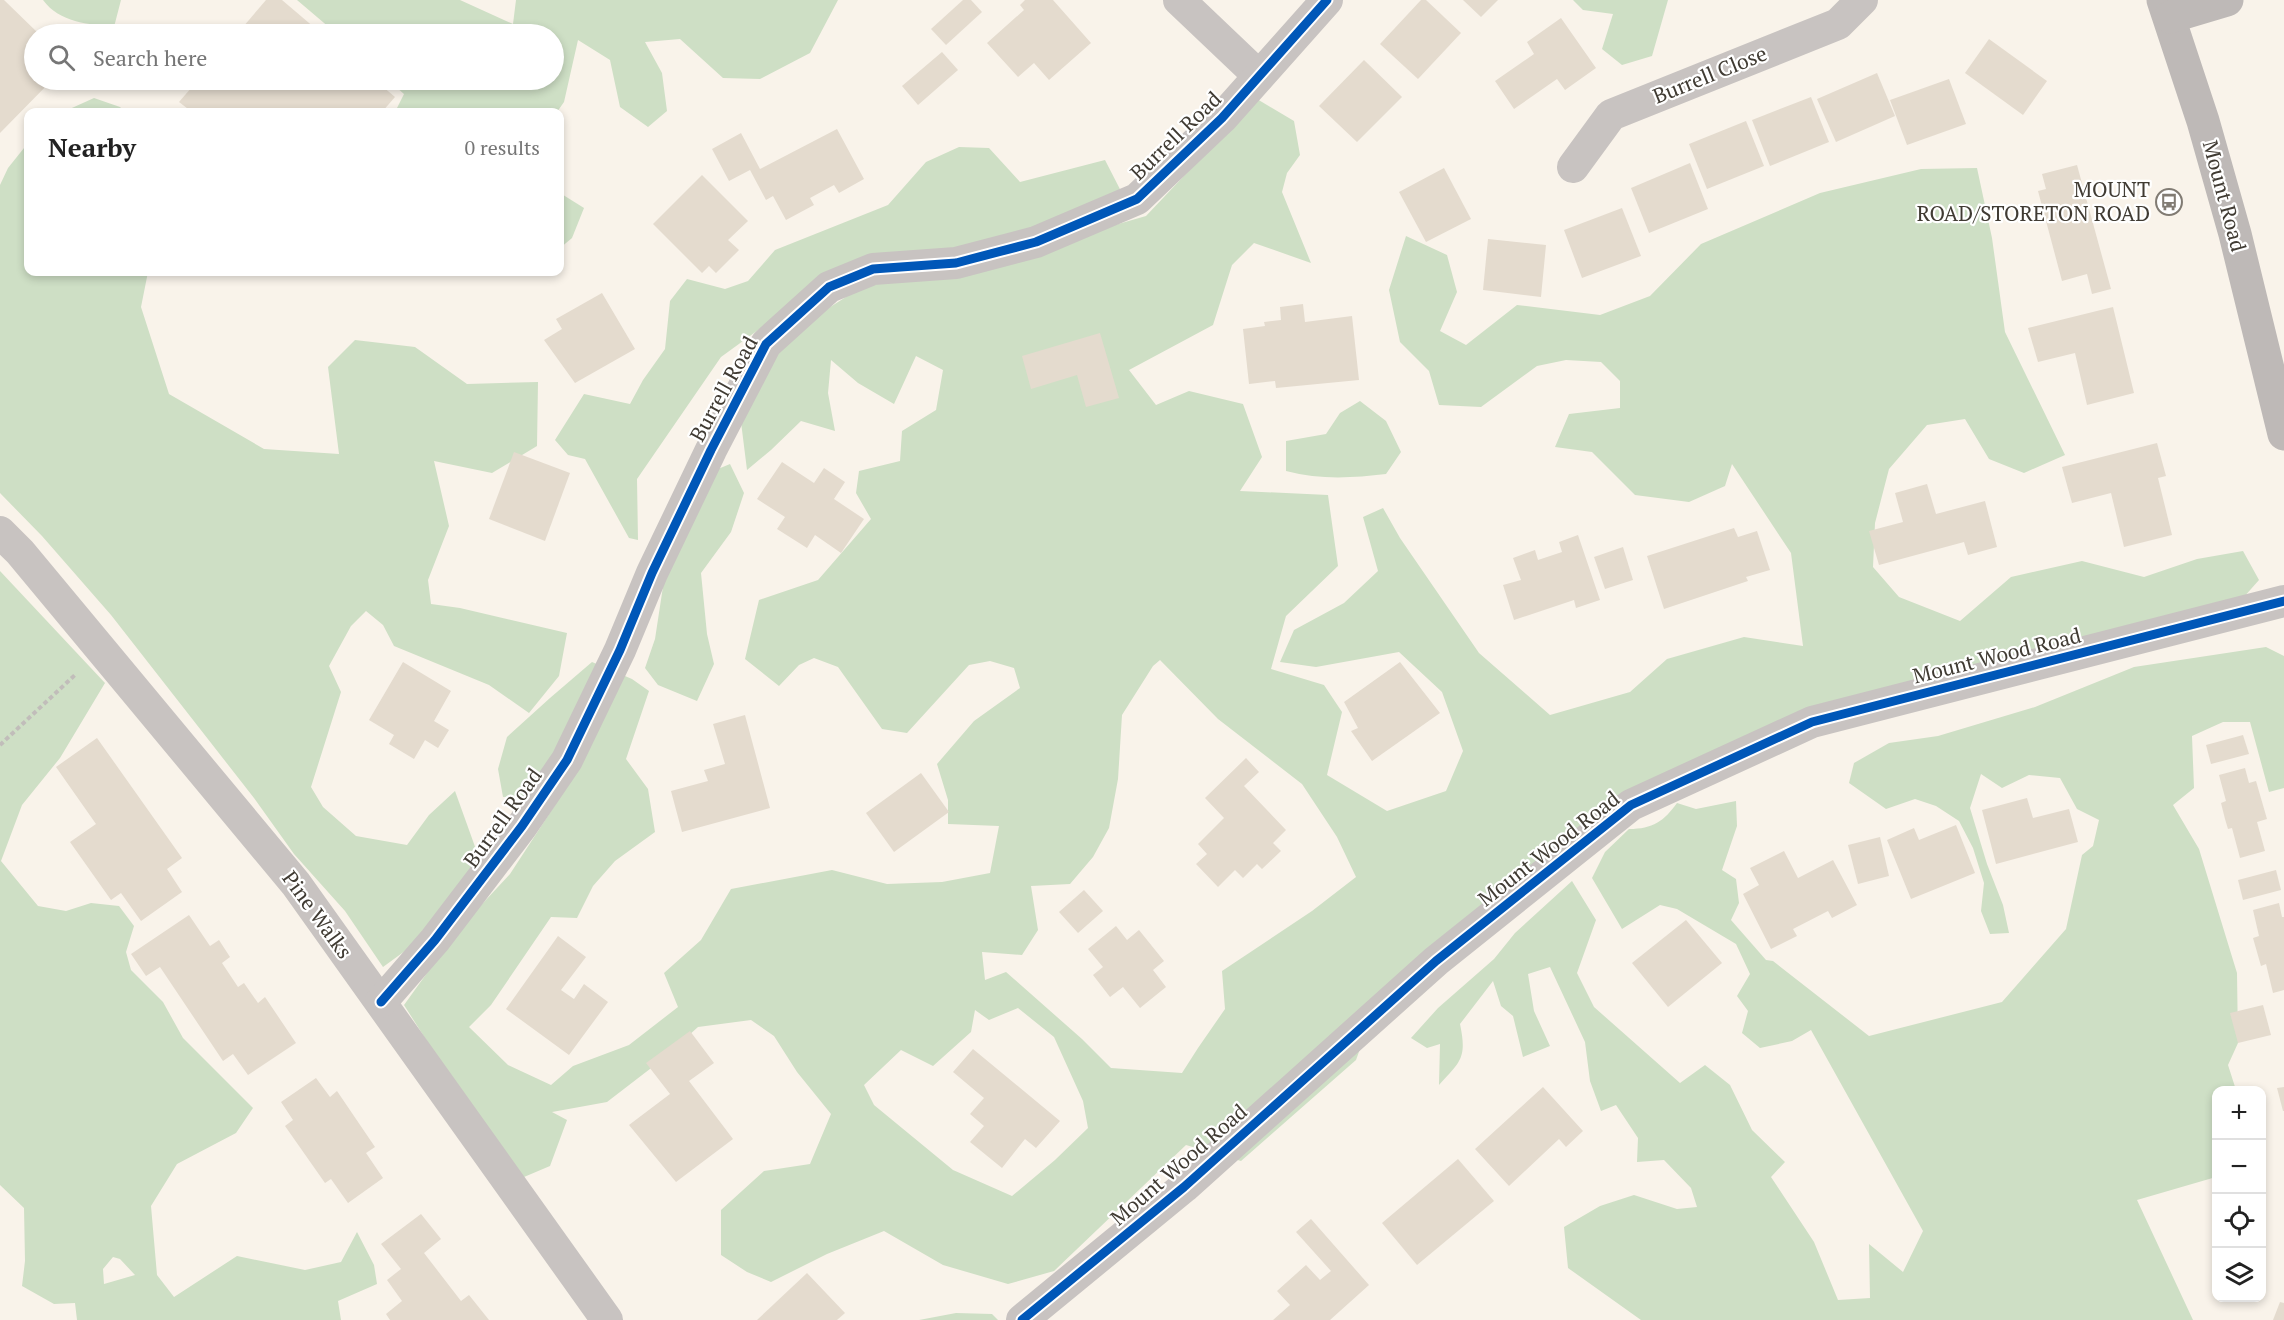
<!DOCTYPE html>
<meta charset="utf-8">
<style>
body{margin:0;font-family:"PT Serif",serif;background:#f6f6f6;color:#222}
.controls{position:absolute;right:18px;bottom:18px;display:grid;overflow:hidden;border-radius:12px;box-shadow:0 3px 9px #0003}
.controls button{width:54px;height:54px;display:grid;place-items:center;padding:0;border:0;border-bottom:2px solid #e0e0e0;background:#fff;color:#222;font:30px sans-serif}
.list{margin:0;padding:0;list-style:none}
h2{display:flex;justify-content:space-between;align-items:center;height:78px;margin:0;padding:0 24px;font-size:26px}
h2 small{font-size:20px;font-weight:400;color:#767676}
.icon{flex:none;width:33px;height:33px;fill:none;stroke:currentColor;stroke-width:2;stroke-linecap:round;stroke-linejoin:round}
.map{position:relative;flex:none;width:2284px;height:1320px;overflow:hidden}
.search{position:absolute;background:#fff;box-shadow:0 3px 9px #0003;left:24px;top:24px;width:540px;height:66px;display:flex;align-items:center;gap:15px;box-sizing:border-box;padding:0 21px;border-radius:33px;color:#767676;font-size:22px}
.panel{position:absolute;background:#fff;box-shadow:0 3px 9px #0003;left:24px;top:108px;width:540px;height:168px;border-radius:12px}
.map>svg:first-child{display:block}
</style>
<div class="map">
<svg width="2284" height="1320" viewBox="0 0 2284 1320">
<rect width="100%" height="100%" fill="#f9f3ea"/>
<!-- forest -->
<g fill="#cedfc5" fill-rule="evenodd">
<path d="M43,0H121L114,27C88,24 60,23 43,0Z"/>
<polygon points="297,0 460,0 513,24 516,0 838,0 810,53 760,79 723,78 680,39 645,42 662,73 667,111 648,127 620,107 610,60 578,40 564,102 557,112 395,112 404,94 388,80 554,80 554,34 337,34"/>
<polygon points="1573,0 1668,0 1652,56 1622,65 1602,49 1613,14 1583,10"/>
<polygon points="94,98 120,107 125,112 63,112"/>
<path d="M1257,99L1294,121L1300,155L1287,173L1282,192L1311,263L1254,243L1232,265L1213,325L1129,370L1156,405L1189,391L1243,404L1262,457L1240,491L1328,495L1338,566L1286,616L1271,669L1324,685L1342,712L1327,775L1387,811L1446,791L1463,751L1442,692L1399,652L1316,667L1280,662L1294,630L1344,603L1378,571L1363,517L1383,508L1400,538L1479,653L1550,715L1630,692L1667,659L1744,637L1803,646L1791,553L1732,464L1725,486L1689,502L1635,495L1592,452L1555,447L1569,414L1620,408V381L1601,362L1566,360L1537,366L1481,407L1439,405L1429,371L1400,342L1389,290L1406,236L1447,255L1457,292L1440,331L1466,345L1517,305L1600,315L1650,296L1701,244L1820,193L1921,169L1977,168L1992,238L2005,332L2065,455L2024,473L1989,459L1965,419L1927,425L1889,469L1875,523L1873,567L1899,597L1960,621L2011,577L2082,561L2144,577L2197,559L2243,551L2259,580L2243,598L1688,762L1567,835L1379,996L1356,1060L1241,1161L1186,1145L1054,1271L1008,1284L943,1265L884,1231L827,1254L771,1282L747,1272L721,1255V1210L764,1171L810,1164L831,1114L797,1072L774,1036L751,1020L698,1027L659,1062L607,1102L552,1112L567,1120L550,1166L524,1177L479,1123L404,1005L458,930L510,874L555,805L524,797H503L498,769L507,737L550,698L592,662L632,679L649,691L626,759L648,789L655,832L615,861L593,886L577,918L551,917L491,1005L469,1027L508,1065L551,1085L573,1066L629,1045L678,1007L664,973L701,940L731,889L832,870L887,884L942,882L990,873L999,826L948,824V800L937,764L974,721L1020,688L1014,668L990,661L969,665L907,733L882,729L838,667L814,658L799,665L779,686L745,659L759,600L818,580L871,519L856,493L859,471L900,461L902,431L936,410L943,370L916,356L894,404L858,383L831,360L828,393L835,431L801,421L771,450L747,470L741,422L765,365L791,332L871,281L1087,233L1146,216ZM1160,660L1218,719L1302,784L1337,837L1356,877L1312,911L1222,971L1225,1009L1198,1048L1182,1073L1111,1068L1082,1039L1006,972L985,980L982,952L1022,955L1038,930L1031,886L1070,884L1093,857L1109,828L1118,779L1122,715L1153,666ZM1018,1008L1054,1037L1083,1101L1088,1128L1055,1160L1012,1196L953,1170L874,1105L864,1085L901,1050L933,1066L971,1032L975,1010L989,1020Z"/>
<polygon points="28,143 28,272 148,272 141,307 169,394 264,449 339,454 328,367 355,340 415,347 467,384 538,382 537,446 492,473 434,461 449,526 428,580 431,604 460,608 567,633 559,676 529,713 489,685 394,646 383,625 366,611 351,626 329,666 341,692 311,787 323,807 356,836 407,845 429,815 455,791 478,855 464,890 420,940 383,967 345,911 294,854 254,798 111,615 42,536 0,493 0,185 8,168"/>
<polygon points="959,147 989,148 1020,182 1105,160 1124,197 776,317 721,357 637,479 638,540 629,538 585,459 568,455 555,440 584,394 630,404 643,380 665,349 670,301 687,279 725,289 748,281 775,250 888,205 926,162"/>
<polygon points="560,193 584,208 572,238 560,248"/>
<path d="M1360,401L1386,421L1401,452L1386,474C1352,478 1320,480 1286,471V441L1326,434L1340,413Z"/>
<polygon points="730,464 744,493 731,532 701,573 707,634 714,664 697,701 658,685 645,668 655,639 664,580 718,469"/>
<path d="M0,571L105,683L60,758L22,805L1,861L38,906L66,911L91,903L119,906L134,926L126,952L131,970L163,1002L183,1038L253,1108L236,1133L177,1164L151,1206L157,1275L174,1297L237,1256L305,1270L341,1262L357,1232L374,1265L377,1284L338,1301L341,1320H77L75,1303L54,1304L22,1286L25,1261L24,1208L0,1185ZM113,1257L120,1259L135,1275L104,1284L103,1269Z"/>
<path d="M2266,647L2284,656V788L2269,792L2250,722H2223L2192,736L2194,788L2173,805L2199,849L2237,973L2238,1043L2228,1065L2236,1090H2216V1177L2137,1200L2193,1320H1641L1568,1268L1564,1227L1600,1206L1634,1195L1677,1209L1697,1207L1691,1188L1664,1160L1637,1162L1638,1138L1616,1105L1601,1111L1590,1081L1585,1042L1550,967L1528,974L1534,1011L1550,1046L1523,1057L1513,1016L1501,1006L1493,981L1460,1024C1467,1058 1461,1061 1439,1085L1440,1044L1427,1048L1411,1038L1438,1008L1494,959L1515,933L1572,881L1596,920L1577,973L1594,1007L1680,1083L1705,1065L1730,1085L1752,1130L1785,1162L1771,1177L1814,1242L1838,1300L1870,1298L1869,1244L1903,1272L1923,1231L1811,1030L1792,1041L1760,1048L1742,1033L1748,1011L1737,996L1750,974L1736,944L1677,909L1660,905L1622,929L1592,878L1605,852L1629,829C1653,829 1664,821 1677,803L1696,809L1736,801L1737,826L1722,870L1736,879L1739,903L1731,920L1766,960L1773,961L1869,1036L2002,1002L2066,929L2082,855L2093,846L2099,820L2077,809L2060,778L2029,775L2002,788L1981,774L1970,808L1987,864L2003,905L2009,933L1990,934L1981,911L1984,883L1973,848L1959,821L1936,806L1915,799L1886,809L1849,783L1854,763L1889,743L1938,736L2035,707L2134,667Z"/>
<polygon points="956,1313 992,1314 998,1320 919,1320"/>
</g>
<!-- building -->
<g fill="#e4dbce">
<polygon points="0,0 4,0 39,34 34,34 34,80 52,80 0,133"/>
<polygon points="266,0 282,0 322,34 237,34"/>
<polygon points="963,0 971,0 982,12 946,45 931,29"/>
<polygon points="1025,0 1053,0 1091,43 1049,80 1034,63 1018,77 987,43 1024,10 1020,5"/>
<polygon points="1421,0 1426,0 1461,33 1418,79 1380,44"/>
<polygon points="1463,0 1498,0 1481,17"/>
<polygon points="1561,18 1596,68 1565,90 1557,79 1514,109 1495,81 1534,54 1527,42"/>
<polygon points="1989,39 2047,81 2023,115 1965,73"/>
<polygon points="942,52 958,70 918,105 902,86"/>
<polygon points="1364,60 1402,97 1357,142 1319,106"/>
<polygon points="1877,73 1895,116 1836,142 1817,99"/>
<polygon points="1949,79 1966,124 1907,145 1890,100"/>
<polygon points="198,80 375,80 395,97 382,112 192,112 179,102"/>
<polygon points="1811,97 1829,142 1770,166 1752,120"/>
<polygon points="1746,121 1764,166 1707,189 1689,144"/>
<polygon points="837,129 864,179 839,193 834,185 810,198 814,205 786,220 773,196 766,200 750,170 729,181 712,149 741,133 760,169"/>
<polygon points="1690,163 1708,209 1649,233 1631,188"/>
<polygon points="2077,165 2111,289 2092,294 2087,274 2062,281 2038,191 2046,189 2042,174"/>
<polygon points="1444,168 1471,219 1426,242 1399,192"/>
<polygon points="702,175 748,221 728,240 739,250 716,273 709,266 702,273 653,224"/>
<polygon points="1622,208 1641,256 1582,278 1564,230"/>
<polygon points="1488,239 1546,245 1541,297 1483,290"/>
<polygon points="602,293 635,349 575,383 544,340 562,329 556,319"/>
<polygon points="1303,304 1305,322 1352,316 1359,380 1276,388 1275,381 1249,384 1243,329 1265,326 1264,322 1281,320 1280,307"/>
<polygon points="2113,307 2134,393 2087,405 2075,353 2038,362 2028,328"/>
<polygon points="1100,333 1119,398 1086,407 1077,375 1031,389 1022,356"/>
<polygon points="2157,443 2166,476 2158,478 2172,535 2124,547 2111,493 2072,503 2062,467"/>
<polygon points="514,452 570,473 545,541 489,519"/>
<polygon points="782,462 814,483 824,468 845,482 834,499 864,519 841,553 815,535 807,548 777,529 785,517 757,499"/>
<polygon points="1927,484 1936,514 1985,501 1997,547 1968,555 1964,542 1879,565 1869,531 1903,522 1895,493"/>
<polygon points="1734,528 1738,537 1757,531 1770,570 1746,577 1748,581 1664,609 1647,556"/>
<polygon points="1578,535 1600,600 1576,608 1574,600 1514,620 1503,585 1521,580 1513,558 1535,550 1538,560 1562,552 1559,542"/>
<polygon points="1623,547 1633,580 1605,589 1594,557"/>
<polygon points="403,662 451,691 434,721 449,730 438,748 425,740 414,759 389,744 394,735 369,720"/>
<polygon points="1400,662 1440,713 1372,761 1351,731 1358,728 1344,702"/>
<polygon points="745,715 770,808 682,832 671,791 708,781 704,770 725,764 713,724"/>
<polygon points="2243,735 2249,754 2211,764 2206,745"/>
<polygon points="97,738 182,858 167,869 182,892 141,921 121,893 111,900 70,842 96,824 56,767"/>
<polygon points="1246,758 1259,772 1244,786 1286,830 1273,843 1281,851 1262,869 1257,864 1243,878 1235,870 1218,887 1196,864 1207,854 1198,844 1224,818 1205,798"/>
<polygon points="2245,768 2249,783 2256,781 2267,819 2257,822 2265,851 2240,858 2232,828 2228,829 2225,819 2221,803 2226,801 2219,775"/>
<polygon points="921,773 949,812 894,852 866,813"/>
<polygon points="2027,798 2033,818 2069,809 2078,842 1996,864 1982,810"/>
<polygon points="1956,825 1975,873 1911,899 1887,840 1914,828 1919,840"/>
<polygon points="1880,837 1889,876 1858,884 1848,845"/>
<polygon points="1784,851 1798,878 1833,860 1857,905 1832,918 1828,911 1793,929 1797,936 1771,949 1743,894 1759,885 1750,868"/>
<polygon points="2276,870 2281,890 2243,900 2238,880"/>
<polygon points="1084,890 1103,911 1078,933 1059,912"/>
<polygon points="2279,903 2282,917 2284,917 2284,990 2273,993 2266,964 2261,966 2253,938 2259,936 2253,910"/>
<polygon points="189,915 210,946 219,940 230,957 222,963 238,987 244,983 258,1003 265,997 296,1043 248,1075 233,1054 223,1061 160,967 146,976 131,954"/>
<polygon points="1686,920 1722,963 1668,1007 1632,963"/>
<polygon points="1116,926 1127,940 1139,930 1164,961 1153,970 1166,987 1140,1008 1123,987 1110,997 1093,975 1103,967 1088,949"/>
<polygon points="558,936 586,957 561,990 574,999 584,984 608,1002 569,1055 506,1009"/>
<polygon points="2263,1005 2271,1035 2238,1043 2230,1013"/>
<polygon points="690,1031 714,1063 689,1081 733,1139 676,1182 629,1125 670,1094 646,1063"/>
<polygon points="973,1049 1060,1121 1036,1148 1025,1139 1002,1168 970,1142 984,1126 970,1114 984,1098 953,1072"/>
<polygon points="316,1078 330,1097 337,1091 375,1147 366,1153 383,1178 348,1203 331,1179 325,1183 285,1126 293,1120 281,1102"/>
<polygon points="1543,1087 1583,1131 1566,1147 1559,1139 1509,1186 1475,1149"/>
<polygon points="2284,1087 2284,1111 2283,1111 2277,1088"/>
<polygon points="1458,1159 1494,1201 1417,1265 1382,1223"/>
<polygon points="421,1214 441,1239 424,1253 461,1301 469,1295 489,1320 390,1320 386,1314 402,1301 387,1280 401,1269 381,1244"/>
<polygon points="1311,1219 1369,1285 1330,1320 1273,1320 1290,1305 1277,1291 1306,1265 1320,1280 1331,1271 1296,1232"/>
<polygon points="807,1273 845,1313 837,1320 757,1320"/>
<polygon points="2280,1302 2284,1303 2284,1320 2273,1320"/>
</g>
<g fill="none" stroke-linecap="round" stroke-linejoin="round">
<!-- path -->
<polyline stroke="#c1bdba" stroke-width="4" stroke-dasharray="4.5 3" stroke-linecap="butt" points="0,745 76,674"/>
<!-- street -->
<g stroke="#c8c3c1" stroke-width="32">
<polyline points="1179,0 1259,76"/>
<polyline points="1573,167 1611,115 1838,24 1862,0"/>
<polyline points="0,532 20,552 296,884 607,1320"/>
<polyline points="381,1002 435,940 522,826 567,760 620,650 652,573 711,450 766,344 829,287 873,269 956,263 1036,242 1137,199 1222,118 1327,0"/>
<polyline points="1022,1320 1184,1187 1436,961 1631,805 1812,722 2284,601"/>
</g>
<!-- secondary -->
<g stroke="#beb9b7" stroke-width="33">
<polyline points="2163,0 2203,121 2235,234 2284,434"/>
<polyline points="2170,17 2227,0"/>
</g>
<defs>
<g id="cycleway">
<polyline points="381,1002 435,940 522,826 567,760 620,650 652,573 711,450 766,344 829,287 873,269 956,263 1036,242 1137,199 1222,118 1327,0"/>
<polyline points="1022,1320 1184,1187 1436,961 1631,805 1812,722 2284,601"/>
</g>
</defs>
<!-- cycleway casing -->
<use href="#cycleway" stroke="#fff" stroke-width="13"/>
<!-- cycleway -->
<use href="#cycleway" stroke="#0057b8" stroke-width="9"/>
</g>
<!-- icons -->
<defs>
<symbol id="bus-ring" viewBox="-11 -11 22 22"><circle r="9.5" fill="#fff" stroke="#817b73" stroke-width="1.5"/><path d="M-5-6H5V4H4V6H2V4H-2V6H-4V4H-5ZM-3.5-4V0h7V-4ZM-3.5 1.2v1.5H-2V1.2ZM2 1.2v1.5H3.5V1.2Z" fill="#817b73"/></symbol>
</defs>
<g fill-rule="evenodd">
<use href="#bus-ring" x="2154" y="187" width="30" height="30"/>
</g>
<g text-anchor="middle" stroke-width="4.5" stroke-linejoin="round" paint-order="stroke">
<!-- street labels -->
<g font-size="21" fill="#403b33" stroke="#fff">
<text transform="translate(1710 75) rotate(-22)" y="7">Burrell Close</text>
<text transform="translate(1176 136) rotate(-44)" y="7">Burrell Road</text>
<text transform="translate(2224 196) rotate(75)" y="7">Mount Road</text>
<text transform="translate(724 389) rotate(-61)" y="7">Burrell Road</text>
<text transform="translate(1997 656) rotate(-14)" y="7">Mount Wood Road</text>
<text transform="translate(503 818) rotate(-54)" y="7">Burrell Road</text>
<text transform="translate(1549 849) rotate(-38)" y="7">Mount Wood Road</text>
<text transform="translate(317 915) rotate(54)" y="7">Pine Walks</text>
<text transform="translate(1179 1165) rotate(-41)" y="7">Mount Wood Road</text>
</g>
<!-- poi labels -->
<g font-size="21" fill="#403b33" stroke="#fff" text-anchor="end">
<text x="2150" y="197">MOUNT<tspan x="2150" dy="24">ROAD/STORETON ROAD</tspan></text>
</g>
</g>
</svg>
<div class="controls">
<button>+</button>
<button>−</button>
<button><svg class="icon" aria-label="locate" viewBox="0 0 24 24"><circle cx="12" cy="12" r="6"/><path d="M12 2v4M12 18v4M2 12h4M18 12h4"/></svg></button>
<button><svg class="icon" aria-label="layers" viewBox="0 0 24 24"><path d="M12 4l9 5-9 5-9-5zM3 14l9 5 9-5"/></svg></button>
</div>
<div class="search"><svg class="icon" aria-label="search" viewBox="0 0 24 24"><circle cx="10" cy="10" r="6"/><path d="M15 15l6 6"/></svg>Search here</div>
<section class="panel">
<h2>Nearby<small>0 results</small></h2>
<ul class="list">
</ul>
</section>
</div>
